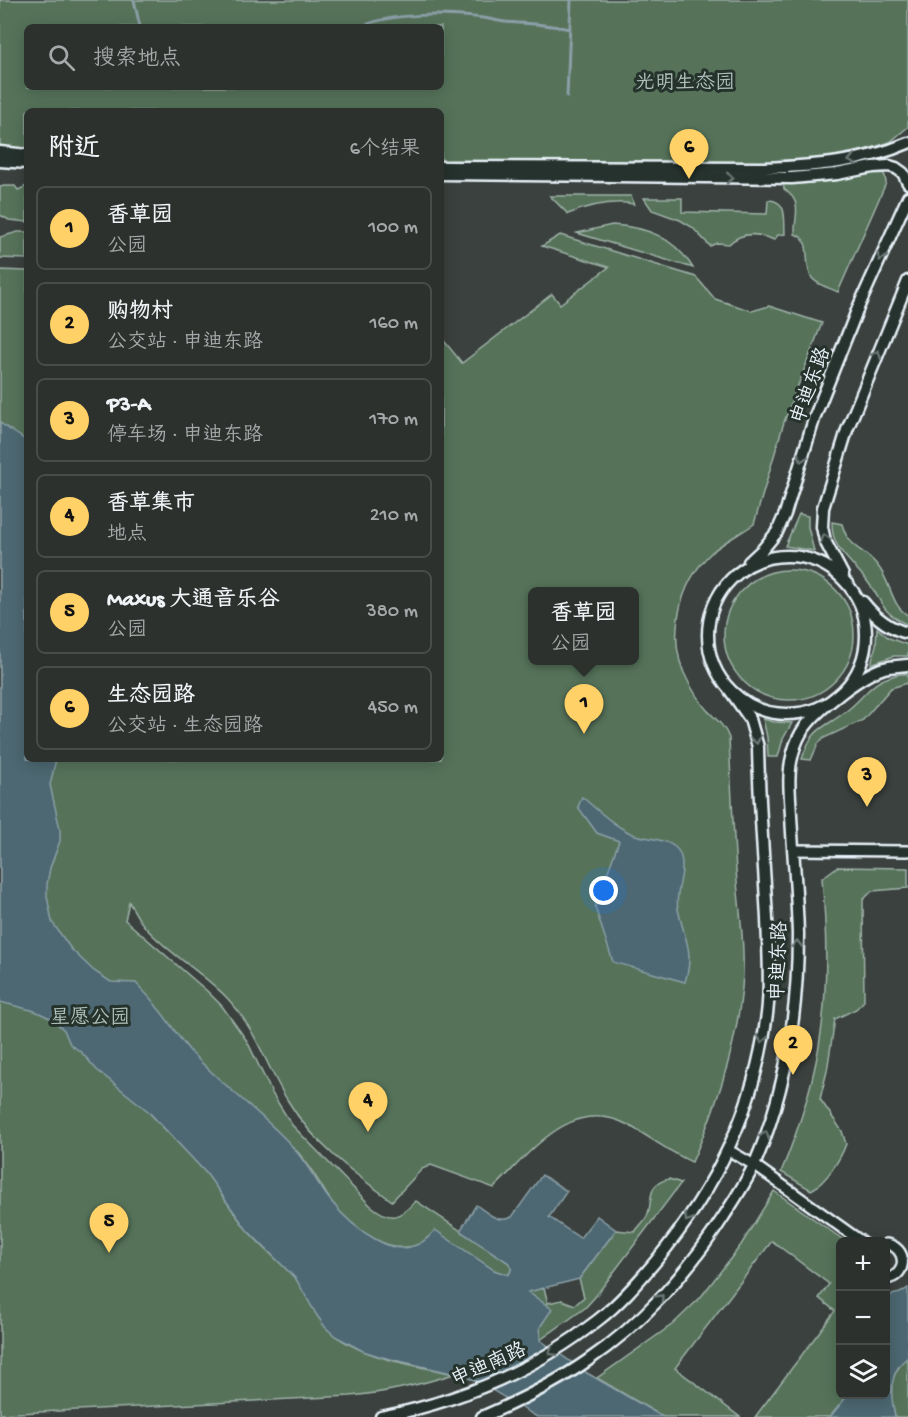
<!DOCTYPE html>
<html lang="zh">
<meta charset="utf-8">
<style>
body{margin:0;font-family:"Gochi Hand","LXGW WenKai TC",sans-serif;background:#343936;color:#f1f3f6}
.controls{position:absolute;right:18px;bottom:18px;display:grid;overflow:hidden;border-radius:9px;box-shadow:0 3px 15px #0003}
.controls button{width:54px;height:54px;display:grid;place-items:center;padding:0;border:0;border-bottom:2px solid #484c4a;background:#2c312e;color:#f1f3f6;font:30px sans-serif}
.you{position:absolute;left:604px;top:891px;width:21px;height:21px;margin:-15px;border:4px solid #fff;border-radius:50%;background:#1a73e8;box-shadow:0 0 0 9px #1a73e833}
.badge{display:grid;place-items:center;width:39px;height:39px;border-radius:50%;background:#ffd166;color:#111;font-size:20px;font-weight:700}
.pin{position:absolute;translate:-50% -50px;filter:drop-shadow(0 2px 3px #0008)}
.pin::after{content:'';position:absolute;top:32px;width:21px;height:18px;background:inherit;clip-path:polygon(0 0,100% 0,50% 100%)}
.popup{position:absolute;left:528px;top:587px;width:111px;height:78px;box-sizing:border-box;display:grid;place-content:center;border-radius:9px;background:#2c312e;filter:drop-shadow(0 2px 4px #0005);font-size:20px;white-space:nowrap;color:#a6a9aa}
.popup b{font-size:22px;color:#f1f3f6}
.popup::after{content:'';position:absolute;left:50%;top:100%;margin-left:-12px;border:12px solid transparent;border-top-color:#2c312e}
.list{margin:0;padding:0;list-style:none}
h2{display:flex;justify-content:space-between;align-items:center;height:78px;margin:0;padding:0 24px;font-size:26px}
h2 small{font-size:20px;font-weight:400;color:#a6a9aa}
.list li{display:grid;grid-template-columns:39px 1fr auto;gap:18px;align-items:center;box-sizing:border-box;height:84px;margin:0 12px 12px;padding:0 12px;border:2px solid #484c4a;border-radius:9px}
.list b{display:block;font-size:22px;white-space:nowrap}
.list p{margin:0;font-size:20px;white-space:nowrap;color:#a6a9aa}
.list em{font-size:20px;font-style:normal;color:#a6a9aa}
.icon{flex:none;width:33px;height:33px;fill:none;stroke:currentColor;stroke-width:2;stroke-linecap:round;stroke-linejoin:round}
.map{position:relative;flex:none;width:908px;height:1417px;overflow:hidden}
.search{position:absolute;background:#2c312e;box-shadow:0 3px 15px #0003;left:24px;top:24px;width:420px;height:66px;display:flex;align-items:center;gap:15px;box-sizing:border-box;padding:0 21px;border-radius:9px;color:#a6a9aa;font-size:22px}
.panel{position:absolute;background:#2c312e;box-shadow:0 3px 15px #0003;left:24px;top:108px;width:420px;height:654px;border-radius:9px}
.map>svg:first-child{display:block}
</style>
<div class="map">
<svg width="908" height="1417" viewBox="0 0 908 1417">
<rect width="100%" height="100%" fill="#3b413e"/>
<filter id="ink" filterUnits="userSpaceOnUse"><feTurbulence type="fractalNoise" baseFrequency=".0167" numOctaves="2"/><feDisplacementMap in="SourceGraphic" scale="12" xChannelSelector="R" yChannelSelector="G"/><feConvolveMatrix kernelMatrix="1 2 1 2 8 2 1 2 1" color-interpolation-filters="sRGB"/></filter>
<g filter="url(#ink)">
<!-- green -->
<g fill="#56735a" stroke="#9fb2a9" stroke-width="1.5" fill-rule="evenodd">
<path d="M0,0H908V127L890,142L837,159L789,163L577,164L441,162V111H27V149L0,146ZM27,27H441V87H27Z"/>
<path d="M880,169L885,176L886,183L838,292C830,288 817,285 812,278C802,264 814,240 795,234C794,215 804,203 784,189L783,181Z"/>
<polygon points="4,186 15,186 18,190 27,186 27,222 9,220 0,215 0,187"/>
<path d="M550,196H631L634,204C611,200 590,205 568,214Z"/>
<path d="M644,198H682V212L767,214L768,200C788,200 784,219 785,234L778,235L774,240C758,233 742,231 729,244L717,243L710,246L692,227L680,220L652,210Z"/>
<path d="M612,225C647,227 674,237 693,268L577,233Z"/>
<polygon points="18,232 27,232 27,259 0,258 0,237"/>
<path d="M560,235L696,277L715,299L752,311L769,306L822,323L784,422L754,524C740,534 725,541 712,552C678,584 665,641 689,683C694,692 700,702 707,710C716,719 725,726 729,738C731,782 733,826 736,870C739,909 746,949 742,988C736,1049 717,1106 692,1162C669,1152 650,1137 628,1125C571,1095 530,1153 494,1188L431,1165L422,1169L392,1201C353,1173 313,1143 288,1101C267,1068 256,1029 228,999C204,973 170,955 146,928C138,920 134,910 129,902L125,920L207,991L222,1006L247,1041L273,1095L292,1125L370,1205C390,1222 399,1219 416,1201L509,1263C512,1268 512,1271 508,1275L502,1274L429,1238C397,1265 347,1226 329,1198C319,1183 305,1156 291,1146C285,1140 269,1140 260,1137C223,1128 186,1120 148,1111C167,1133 189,1152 207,1174C222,1193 234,1215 250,1233C264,1249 281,1262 295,1278C311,1297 316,1322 337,1337C370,1360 415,1365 454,1374C419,1385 386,1393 350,1396L0,1414V270L27,271V759H441V337L462,363L552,294L560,304L609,267L542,246ZM533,592H635V660H533Z"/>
<polygon points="799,514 808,516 808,527 814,551 785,546"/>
<path d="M832,522L842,524C850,553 866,547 880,569C891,584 892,607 908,615V625C880,612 884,603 867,581C852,561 831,550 832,522Z"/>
<circle cx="789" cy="635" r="65"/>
<polygon points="877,628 889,638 908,645 908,656 894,656 871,664 876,645"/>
<path d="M900,674H908V683L891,688L863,720L824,738L818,744L811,760L802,759C813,724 826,729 850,708C870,691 870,681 900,674Z"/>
<polygon points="763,719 774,722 792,723 783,739 778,757 768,757 767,737"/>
<path d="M837,867L908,868V888L872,891L863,900L864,1001L856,1009L835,1019L827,1071L820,1099L842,1131L846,1144C841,1158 826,1183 811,1190L781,1172C825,1067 832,990 822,878Z"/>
<path d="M669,1179L681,1183L595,1297L585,1308L540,1340V1327L545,1318L527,1292L544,1288L548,1303L562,1300L575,1305L584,1297L579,1279L616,1230L635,1232C638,1227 644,1222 647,1216C654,1200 645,1184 669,1179Z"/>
<polygon points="774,1191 845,1241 840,1242 840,1394 848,1395 830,1417 755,1417 835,1311 819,1298 829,1284 772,1241 675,1368 740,1417 663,1417 597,1378 673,1324 700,1298 741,1245"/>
<path d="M908,1357V1417H895C889,1394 889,1373 908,1357Z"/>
</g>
<!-- water -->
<g fill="#4d6872" stroke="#8b9fa8" stroke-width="1.5">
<path d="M0,423L27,441V759H56L50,785L60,829V841L50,868L47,884V896L52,922L71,949L94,971L111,982L136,983C143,991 151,998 157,1007C169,1021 178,1037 190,1051C221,1084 259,1111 290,1144C306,1161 316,1182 330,1200C342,1215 358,1230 375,1239C399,1253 418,1251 435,1230L494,1270L508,1275C512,1271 512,1268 509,1263L460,1231L476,1205C488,1213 498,1224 512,1217L542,1175L567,1191L549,1217L580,1238L597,1216L616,1230L579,1279L528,1292L552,1309L540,1327V1340L587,1373L663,1417H537L477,1381L460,1375L382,1357L363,1351L335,1336L325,1327L316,1314L296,1279L247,1230L206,1173L148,1111L97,1070L82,1053L70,1044L64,1030L52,1019L35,1011L0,1002Z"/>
<path d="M582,797C598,810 616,828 635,835C649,839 674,839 680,854C687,873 674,892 678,909C684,939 695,950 685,982L613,962L595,907L619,841L597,833L578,807Z"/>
<path d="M908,1288V1357C888,1372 890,1394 895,1417H830L848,1395L886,1394V1296L900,1293Z"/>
</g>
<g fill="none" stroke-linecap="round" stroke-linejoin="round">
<!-- stream -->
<g stroke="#8b9fa8" stroke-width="3">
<polyline points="134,0 140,27"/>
<path d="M360,27C392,12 448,14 483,18C490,19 498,21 505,22C527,24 548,24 569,29"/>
<polyline points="567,96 571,0"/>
</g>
<defs>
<g id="minor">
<polyline points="793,850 908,851"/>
<polyline points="728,1150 754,1165 862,1242"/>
<path d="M886,1244C908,1247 908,1276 886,1279"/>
</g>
<g id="tertiary">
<polyline points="0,152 27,155"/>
<polyline points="0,161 27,163"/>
<path d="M441,167L764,168C814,166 862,163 908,143"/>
<polyline points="441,174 792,178 837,174 873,167 889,166 896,168 903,173 908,183"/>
<circle cx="787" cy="635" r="79"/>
<polyline points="749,562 763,549 777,532 785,514 815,416 858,308 908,197"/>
<polyline points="843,575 825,541 822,527 823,508 847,430 908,281"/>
<path d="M863,602C874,616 890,629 908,633"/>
<path d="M381,1417C460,1401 535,1370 598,1320C619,1304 638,1282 655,1262C717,1187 754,1110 767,1014C771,983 768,950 767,919C764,862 759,804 758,747L750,719L729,689"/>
<path d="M482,1417C519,1401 554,1384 587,1361C642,1324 689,1271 724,1216C735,1199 747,1181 755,1163C786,1091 798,1012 798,934C797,895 793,855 791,815C790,795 787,773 793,753C795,745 799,735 805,727C819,708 861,675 884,668C892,666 900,666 908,665"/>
</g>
</defs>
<!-- minor casing -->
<use href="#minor" stroke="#e8f1f8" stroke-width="14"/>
<!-- tertiary casing -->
<use href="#tertiary" stroke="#e8f1f8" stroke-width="15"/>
<!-- minor -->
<use href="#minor" stroke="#26332d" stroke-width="9"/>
<!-- tertiary -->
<use href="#tertiary" stroke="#26332d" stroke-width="10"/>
</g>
<!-- one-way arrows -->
<defs><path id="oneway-chevron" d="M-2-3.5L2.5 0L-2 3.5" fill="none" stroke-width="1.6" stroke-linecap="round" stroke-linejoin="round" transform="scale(1.5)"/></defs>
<g stroke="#6a7674">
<use href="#oneway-chevron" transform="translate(852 160) rotate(168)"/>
<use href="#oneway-chevron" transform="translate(730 178) rotate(1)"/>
<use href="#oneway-chevron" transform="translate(881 257) rotate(114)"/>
<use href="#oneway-chevron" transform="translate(877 354) rotate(-68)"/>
<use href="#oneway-chevron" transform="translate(802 458) rotate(108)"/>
<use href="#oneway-chevron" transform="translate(825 538) rotate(-107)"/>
<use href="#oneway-chevron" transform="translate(756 740) rotate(78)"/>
<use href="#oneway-chevron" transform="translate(797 944) rotate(-89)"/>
<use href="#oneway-chevron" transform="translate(762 1039) rotate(101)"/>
<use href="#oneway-chevron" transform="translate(765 1135) rotate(-72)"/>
<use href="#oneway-chevron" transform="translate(688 1218) rotate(124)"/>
<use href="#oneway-chevron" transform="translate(660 1298) rotate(-47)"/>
<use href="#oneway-chevron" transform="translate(552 1352) rotate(150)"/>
</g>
</g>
<g text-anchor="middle" stroke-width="6" stroke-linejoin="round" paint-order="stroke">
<!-- park labels -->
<g font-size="20" fill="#aebfb9" stroke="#26332d">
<text x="685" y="88">光明生态园</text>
<text x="90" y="1023">星愿公园</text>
</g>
<!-- street labels -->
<g font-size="20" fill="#e8f1f8" stroke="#26332d">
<text transform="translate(809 385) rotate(-70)" y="7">申迪东路</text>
<text transform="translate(777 961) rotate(-88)" y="7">申迪东路</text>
<text transform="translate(488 1363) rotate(-24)" y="7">申迪南路</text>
</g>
</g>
</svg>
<div class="controls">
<button>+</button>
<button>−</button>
<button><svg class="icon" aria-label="layers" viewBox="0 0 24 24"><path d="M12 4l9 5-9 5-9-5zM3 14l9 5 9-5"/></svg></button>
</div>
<div class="you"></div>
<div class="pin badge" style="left:584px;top:734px">1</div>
<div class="popup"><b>香草园</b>公园</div>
<div class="pin badge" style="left:793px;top:1075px">2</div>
<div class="pin badge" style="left:867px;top:807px">3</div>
<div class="pin badge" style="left:368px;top:1132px">4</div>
<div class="pin badge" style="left:109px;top:1253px">5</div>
<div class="pin badge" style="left:689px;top:179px">6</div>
<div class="search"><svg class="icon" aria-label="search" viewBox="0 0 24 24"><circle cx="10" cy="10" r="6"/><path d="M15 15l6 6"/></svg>搜索地点</div>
<section class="panel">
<h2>附近<small>6个结果</small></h2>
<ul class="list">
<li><span class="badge">1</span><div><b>香草园</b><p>公园</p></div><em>100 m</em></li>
<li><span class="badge">2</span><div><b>购物村</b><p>公交站 · 申迪东路</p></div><em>160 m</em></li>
<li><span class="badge">3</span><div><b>P3-A</b><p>停车场 · 申迪东路</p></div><em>170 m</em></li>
<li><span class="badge">4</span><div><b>香草集市</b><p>地点</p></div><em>210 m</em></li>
<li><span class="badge">5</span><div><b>Maxus 大通音乐谷</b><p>公园</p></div><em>380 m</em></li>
<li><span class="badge">6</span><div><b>生态园路</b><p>公交站 · 生态园路</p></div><em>450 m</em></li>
</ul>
</section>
</div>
